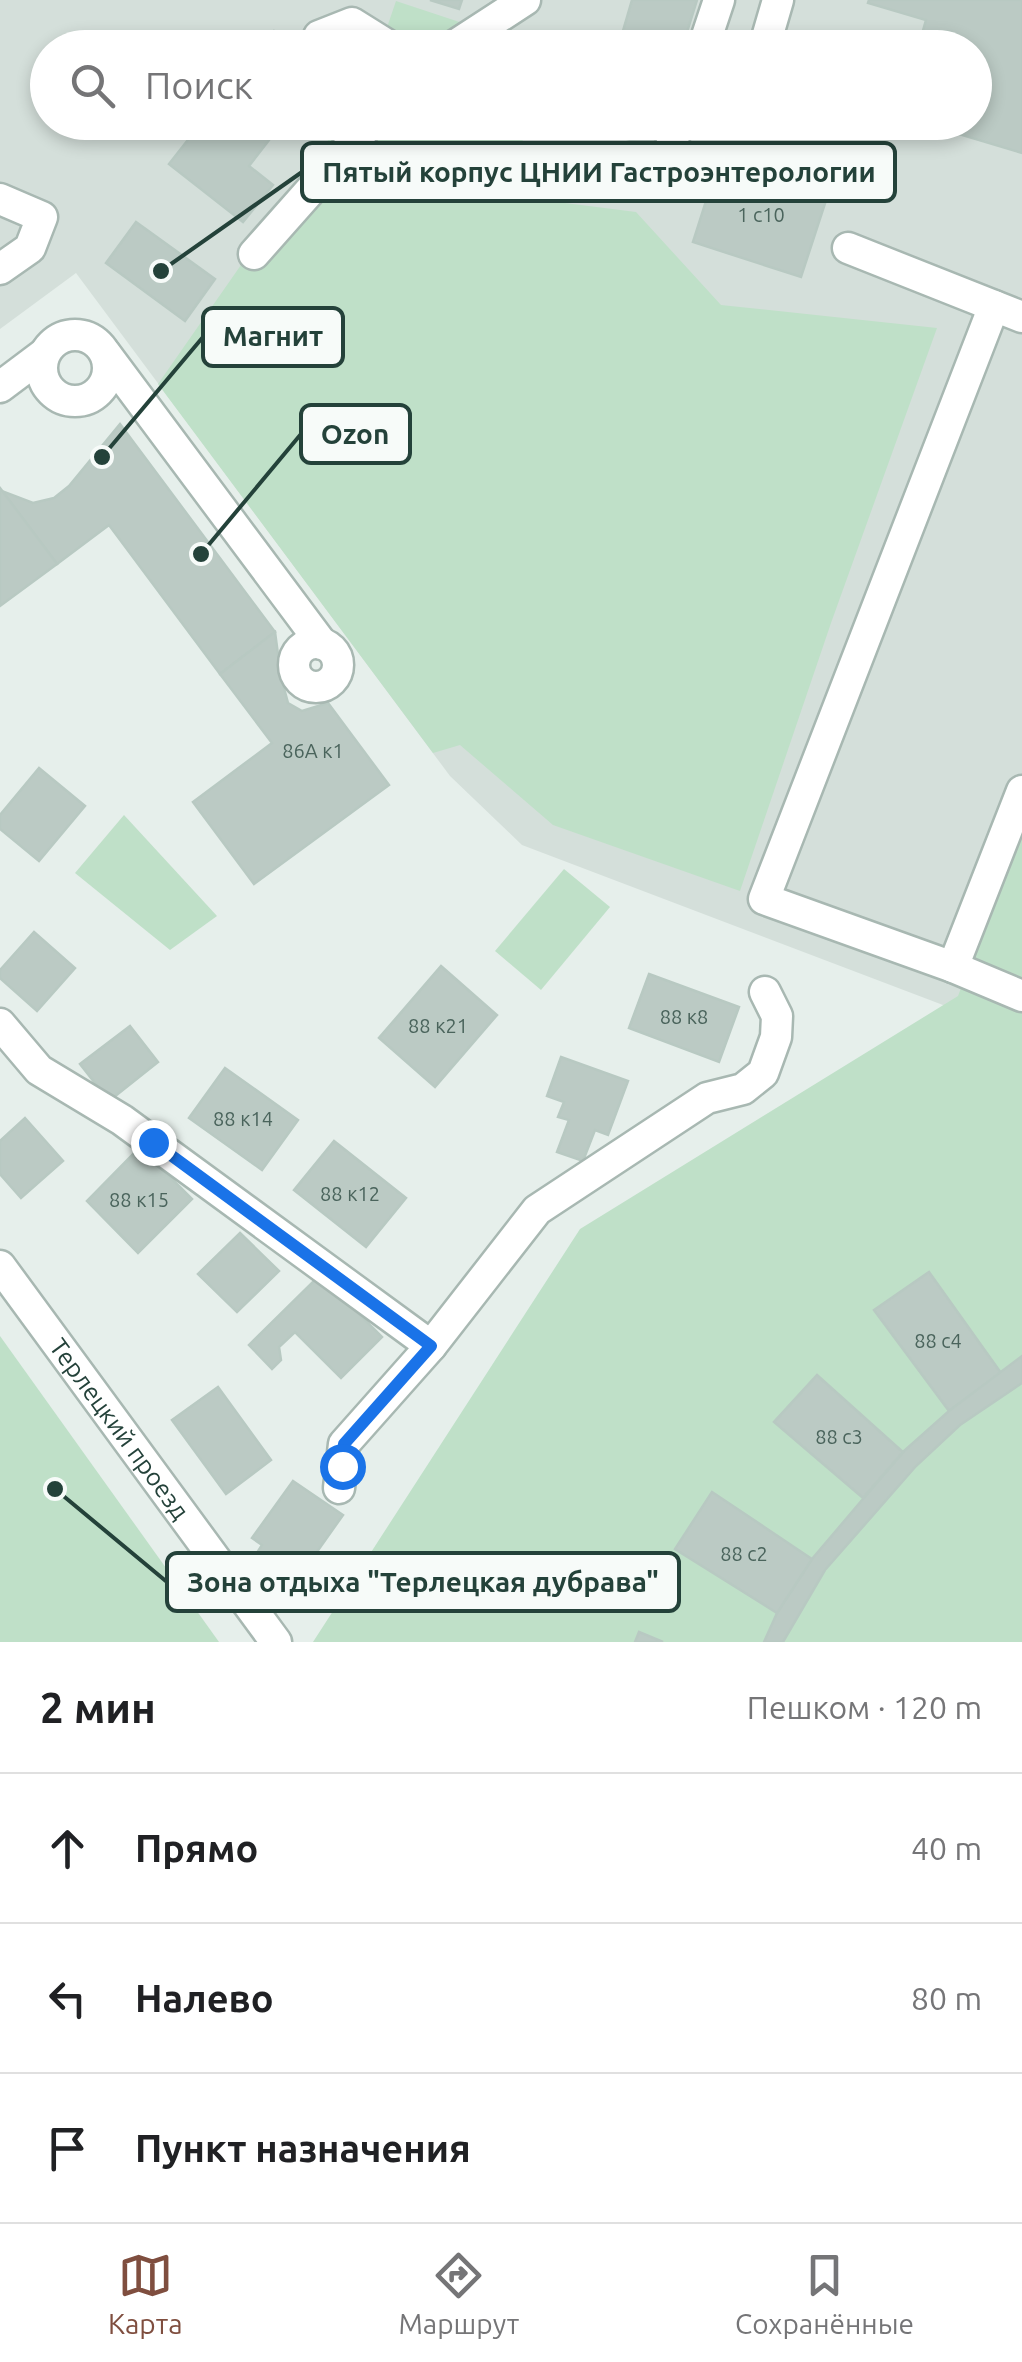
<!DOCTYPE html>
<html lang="ru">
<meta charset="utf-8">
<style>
body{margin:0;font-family:Ubuntu,sans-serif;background:#f6f6f6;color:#202124}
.stop{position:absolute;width:30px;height:30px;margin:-22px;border:8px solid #1a73e8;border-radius:50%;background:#fff}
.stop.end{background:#1a73e8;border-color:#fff;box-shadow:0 2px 10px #0008}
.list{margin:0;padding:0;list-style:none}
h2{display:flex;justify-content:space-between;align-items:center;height:130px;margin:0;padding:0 40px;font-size:42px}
h2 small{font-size:32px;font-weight:400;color:#757577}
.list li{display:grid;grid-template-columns:65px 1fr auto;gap:30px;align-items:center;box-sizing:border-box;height:150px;padding:0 40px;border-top:2px solid #e0e0e0}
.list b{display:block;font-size:38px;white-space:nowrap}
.list em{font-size:32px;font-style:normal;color:#757577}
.icon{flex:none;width:55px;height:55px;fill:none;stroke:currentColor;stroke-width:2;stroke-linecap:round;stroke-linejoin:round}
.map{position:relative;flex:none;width:1022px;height:1642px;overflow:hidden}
.search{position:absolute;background:#fff;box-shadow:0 5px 15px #0003;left:30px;right:30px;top:30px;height:110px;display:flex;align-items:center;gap:25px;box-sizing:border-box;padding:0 35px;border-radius:55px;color:#757577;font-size:38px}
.sheet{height:580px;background:#fff}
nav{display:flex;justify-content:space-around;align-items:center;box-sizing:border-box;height:140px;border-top:2px solid #e0e0e0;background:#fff;font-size:28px;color:#757577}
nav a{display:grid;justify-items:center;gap:5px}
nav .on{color:#7f4e3f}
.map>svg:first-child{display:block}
</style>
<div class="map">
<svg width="1022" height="1642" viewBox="0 0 1022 1642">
<rect width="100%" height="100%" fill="#e6efeb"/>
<!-- built -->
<path fill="#d4dfda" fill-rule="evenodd" d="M0,0H1022V1035L522,845L450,776L76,273L0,329ZM48,48H974V122H48Z"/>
<!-- green -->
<g fill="#bfe0c8">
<polygon points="396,1 535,47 380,48"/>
<polygon points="340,123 529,123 503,195 636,212 721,305 937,328 831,623 740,891 553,825 460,745 433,753 158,384"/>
<polygon points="124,815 217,916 170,950 75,873"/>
<polygon points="1022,828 1022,1642 313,1642 580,1229 958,996"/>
<polygon points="564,869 610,907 541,990 495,951"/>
<polygon points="0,1336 219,1642 0,1642"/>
</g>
<!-- building -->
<g fill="#bbcac4" stroke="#b8c9c2" stroke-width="2.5">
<polygon points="430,0 462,0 459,9"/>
<polygon points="632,0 697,0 682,48 618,48"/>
<polygon points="869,0 1022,0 1022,153 919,122 974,122 974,48 918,48 926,20 868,3"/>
<polygon points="274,31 296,48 261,48"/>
<polygon points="202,122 283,122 249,166 273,185 243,222 169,164"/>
<polygon points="596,122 660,122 653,147 594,129"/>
<polygon points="721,154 830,188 801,277 693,242"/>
<polygon points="136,222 215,279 185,321 106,263"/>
<polygon points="120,424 275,632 220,674 109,525 57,564 2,491 33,503 54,498 69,486"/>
<polygon points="0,488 57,564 0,606"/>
<polygon points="275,632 281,677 288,703 302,711 328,703 389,785 254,884 193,802 272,743 220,674"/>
<polygon points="39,768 85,806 39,861 0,829 0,815"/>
<polygon points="34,932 75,968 37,1011 0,978 0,970"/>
<polygon points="441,966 497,1015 435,1087 379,1038"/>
<polygon points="649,974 739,1007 719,1062 629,1028"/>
<polygon points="130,1026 158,1062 109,1101 80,1064"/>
<polygon points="561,1057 628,1081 608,1135 595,1130 583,1161 557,1152 569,1120 558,1117 564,1102 547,1096"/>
<polygon points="225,1068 298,1120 262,1170 189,1118"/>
<polygon points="25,1118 63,1161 21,1198 0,1174 0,1141"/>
<polygon points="334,1141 406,1198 366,1247 294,1190"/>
<polygon points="140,1147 192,1199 138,1253 87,1201"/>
<polygon points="240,1233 279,1271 237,1312 198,1274"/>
<polygon points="929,1272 1001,1373 949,1411 874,1310"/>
<polygon points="320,1275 382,1337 341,1378 295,1332 279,1347 281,1360 272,1369 249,1345"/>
<polygon points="1022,1356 1022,1383 960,1425 916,1466 825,1570 783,1642 764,1642 777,1613 812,1559 903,1452 949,1411"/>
<polygon points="817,1375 903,1452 863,1498 774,1422"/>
<polygon points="218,1387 271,1460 226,1494 172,1420"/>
<polygon points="293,1481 343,1515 302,1573 291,1565 278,1583 250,1564 262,1545 252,1538"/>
<polygon points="712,1492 812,1559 777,1613 675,1549"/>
<polygon points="639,1632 663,1642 635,1642"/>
</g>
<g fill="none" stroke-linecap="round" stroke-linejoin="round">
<defs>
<g id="minor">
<polyline points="319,36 352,23 392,48"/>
<polyline points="451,48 525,0"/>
<polyline points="703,48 719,0"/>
<polyline points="764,48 778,0"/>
<polyline points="666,160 679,122"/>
<polyline points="0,199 42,217 30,248 0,269"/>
<polyline points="848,248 1022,317"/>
<polyline points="254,254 371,122"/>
<polyline points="994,306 764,899 953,967 1022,791"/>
<circle cx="75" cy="368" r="33"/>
<polyline points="105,353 322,644"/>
<polyline points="0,387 44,354"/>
<circle cx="316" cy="665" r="22"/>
<polyline points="953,967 1022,996"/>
<polyline points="0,1024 39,1070 122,1120 431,1346 537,1210 707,1098 743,1089 763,1073 776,1037 777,1016 765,992"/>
<path id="s1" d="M0,1266L276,1642"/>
<polyline points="339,1488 344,1444 431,1346"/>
</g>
</defs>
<!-- minor casing -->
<use href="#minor" stroke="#a8b8b2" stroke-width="35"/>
<!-- minor -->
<use href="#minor" stroke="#fff" stroke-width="30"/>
</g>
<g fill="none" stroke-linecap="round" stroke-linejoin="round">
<!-- route -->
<polyline stroke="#1a73e8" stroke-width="12" points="153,1142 431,1346 344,1444 342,1466"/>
</g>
<g text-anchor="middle" stroke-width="10" stroke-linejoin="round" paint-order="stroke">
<!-- number labels -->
<g font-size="20" fill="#4a645c">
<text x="761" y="222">1 с10</text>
<text x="313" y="758">86А к1</text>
<text x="684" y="1024">88 к8</text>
<text x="438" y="1033">88 к21</text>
<text x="243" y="1126">88 к14</text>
<text x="350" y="1201">88 к12</text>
<text x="139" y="1207">88 к15</text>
<text x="938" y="1348">88 с4</text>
<text x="839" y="1444">88 с3</text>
<text x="744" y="1561">88 с2</text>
</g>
<!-- street labels -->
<g font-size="25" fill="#24423a" stroke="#f7fbf9">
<text dy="9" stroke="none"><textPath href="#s1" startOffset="202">Терлецкий проезд</textPath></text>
</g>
</g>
<!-- callouts -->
<path fill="none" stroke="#24423a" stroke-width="4" d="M161 271L302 172M102 457L203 337M201 554L301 434M55 1489L167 1582"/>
<g fill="#24423a" stroke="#f7fbf9" stroke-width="4">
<circle cx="161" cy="271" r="10"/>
<circle cx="102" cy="457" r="10"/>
<circle cx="201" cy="554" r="10"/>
<circle cx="55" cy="1489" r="10"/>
</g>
<g fill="#f7fbf9" stroke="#24423a" stroke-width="4">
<rect x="302" y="143" width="593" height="58" rx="10"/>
<rect x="203" y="308" width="140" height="58" rx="10"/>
<rect x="301" y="405" width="109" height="58" rx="10"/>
<rect x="167" y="1553" width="512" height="58" rx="10"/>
</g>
<g font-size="28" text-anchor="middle" font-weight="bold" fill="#24423a">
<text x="599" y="182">Пятый корпус ЦНИИ Гастроэнтерологии</text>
<text x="273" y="346">Магнит</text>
<text x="355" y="444">Ozon</text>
<text x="423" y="1592">Зона отдыха "Терлецкая дубрава"</text>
</g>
</svg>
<div class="stop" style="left:342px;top:1466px"></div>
<div class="stop end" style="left:153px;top:1142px"></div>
<div class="search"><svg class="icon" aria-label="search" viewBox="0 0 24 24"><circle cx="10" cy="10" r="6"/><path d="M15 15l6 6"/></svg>Поиск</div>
</div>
<section class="sheet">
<h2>2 мин<small>Пешком · 120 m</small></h2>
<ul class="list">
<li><svg class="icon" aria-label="ahead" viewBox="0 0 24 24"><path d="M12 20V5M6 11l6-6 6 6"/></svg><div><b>Прямо</b></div><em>40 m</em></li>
<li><svg class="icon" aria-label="left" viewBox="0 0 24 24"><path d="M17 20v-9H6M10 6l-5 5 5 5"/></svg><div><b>Налево</b></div><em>80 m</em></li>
<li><svg class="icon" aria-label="arrive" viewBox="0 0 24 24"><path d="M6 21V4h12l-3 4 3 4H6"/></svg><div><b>Пункт назначения</b></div></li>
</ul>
</section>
<nav>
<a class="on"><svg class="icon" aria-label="map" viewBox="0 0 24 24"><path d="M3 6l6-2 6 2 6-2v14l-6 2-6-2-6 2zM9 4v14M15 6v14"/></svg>Карта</a>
<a><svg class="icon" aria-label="directions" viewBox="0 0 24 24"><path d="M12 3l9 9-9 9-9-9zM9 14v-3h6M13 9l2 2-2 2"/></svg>Маршрут</a>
<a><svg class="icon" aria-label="saved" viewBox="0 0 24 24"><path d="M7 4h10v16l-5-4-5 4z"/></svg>Сохранённые</a>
</nav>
